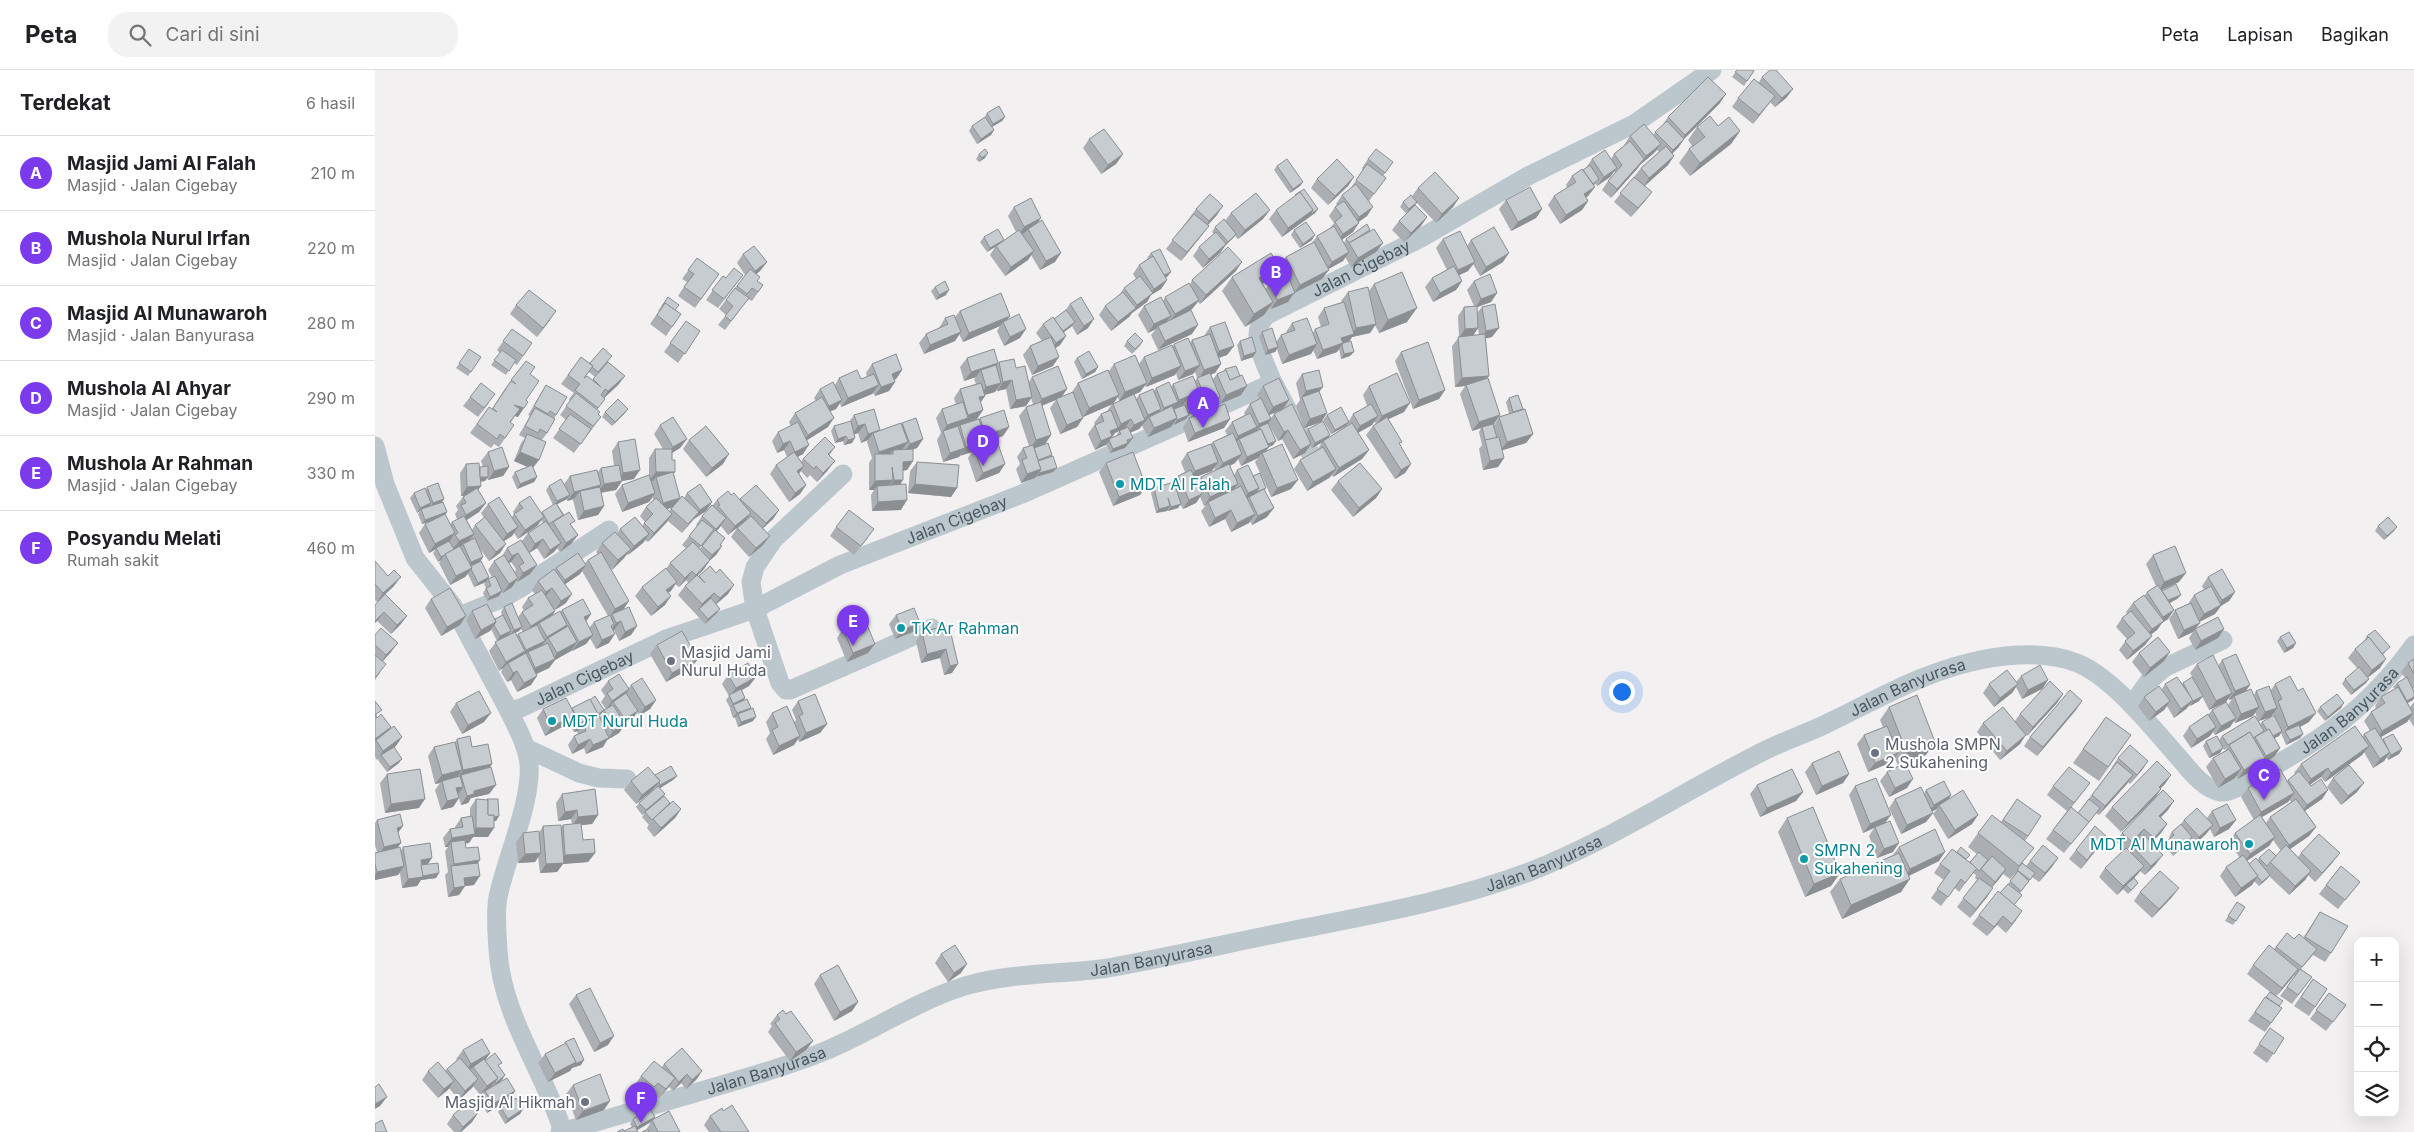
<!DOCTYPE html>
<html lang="id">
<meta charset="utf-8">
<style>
body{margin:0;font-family:Inter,sans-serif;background:#f2f2f2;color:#202124}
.controls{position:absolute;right:15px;bottom:15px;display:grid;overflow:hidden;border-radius:10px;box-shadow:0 5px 20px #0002}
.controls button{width:45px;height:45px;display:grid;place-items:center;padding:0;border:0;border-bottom:1px solid #e0e0e0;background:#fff;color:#202124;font:25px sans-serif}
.you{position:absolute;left:1246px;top:621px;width:18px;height:18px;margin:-12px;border:4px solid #fff;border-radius:50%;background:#1a73e8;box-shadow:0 0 0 8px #1a73e833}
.badge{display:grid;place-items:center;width:32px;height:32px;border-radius:50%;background:#7c3aed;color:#fff;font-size:16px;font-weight:700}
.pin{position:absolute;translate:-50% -41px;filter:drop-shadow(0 1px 2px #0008)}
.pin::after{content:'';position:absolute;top:26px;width:18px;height:15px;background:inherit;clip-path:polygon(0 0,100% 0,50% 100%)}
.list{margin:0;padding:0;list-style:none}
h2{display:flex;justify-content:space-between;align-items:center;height:65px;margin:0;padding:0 20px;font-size:21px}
h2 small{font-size:16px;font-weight:400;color:#757577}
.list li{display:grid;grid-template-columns:32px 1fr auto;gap:15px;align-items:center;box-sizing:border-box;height:75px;padding:0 20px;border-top:1px solid #e0e0e0}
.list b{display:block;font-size:19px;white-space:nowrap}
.list p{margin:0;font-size:16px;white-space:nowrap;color:#757577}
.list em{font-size:16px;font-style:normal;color:#757577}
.icon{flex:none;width:28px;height:28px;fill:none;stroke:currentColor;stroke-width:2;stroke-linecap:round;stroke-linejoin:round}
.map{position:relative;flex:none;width:2039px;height:1062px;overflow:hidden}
header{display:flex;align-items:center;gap:30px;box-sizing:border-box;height:70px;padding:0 25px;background:#fff;border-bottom:1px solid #e0e0e0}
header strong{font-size:24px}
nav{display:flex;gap:28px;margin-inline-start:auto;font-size:18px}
.search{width:350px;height:45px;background:#f2f2f2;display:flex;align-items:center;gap:12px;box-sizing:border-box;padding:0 18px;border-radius:20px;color:#757577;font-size:19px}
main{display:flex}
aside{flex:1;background:#fff}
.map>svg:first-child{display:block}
</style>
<header>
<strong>Peta</strong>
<div class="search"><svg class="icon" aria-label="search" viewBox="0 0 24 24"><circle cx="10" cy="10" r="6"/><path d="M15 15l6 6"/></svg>Cari di sini</div>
<nav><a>Peta</a><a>Lapisan</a><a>Bagikan</a></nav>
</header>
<main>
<aside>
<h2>Terdekat<small>6 hasil</small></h2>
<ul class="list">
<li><span class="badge">A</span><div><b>Masjid Jami Al Falah</b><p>Masjid · Jalan Cigebay</p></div><em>210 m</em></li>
<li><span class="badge">B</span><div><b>Mushola Nurul Irfan</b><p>Masjid · Jalan Cigebay</p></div><em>220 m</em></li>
<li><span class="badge">C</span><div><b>Masjid Al Munawaroh</b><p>Masjid · Jalan Banyurasa</p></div><em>280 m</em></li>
<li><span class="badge">D</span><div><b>Mushola Al Ahyar</b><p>Masjid · Jalan Cigebay</p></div><em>290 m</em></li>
<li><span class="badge">E</span><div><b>Mushola Ar Rahman</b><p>Masjid · Jalan Cigebay</p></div><em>330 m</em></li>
<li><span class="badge">F</span><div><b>Posyandu Melati</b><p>Rumah sakit</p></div><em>460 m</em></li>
</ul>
</aside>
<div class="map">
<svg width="2039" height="1062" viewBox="0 0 2039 1062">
<rect width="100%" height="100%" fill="#f3f0f1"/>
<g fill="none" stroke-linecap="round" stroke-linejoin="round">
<!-- minor -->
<g stroke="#bcc7cd" stroke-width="19">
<polyline points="899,314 937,386"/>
<polyline points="0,376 10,414 40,488 78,536 134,641"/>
<polyline points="468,404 399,469 380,497 376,512 380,539 405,613 411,620 415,620 557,558"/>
<polyline points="84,546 126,529 144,519 234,460"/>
<polyline points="1757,635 1774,611 1789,598 1848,570"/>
<polyline points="151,678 204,703 224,708 252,709"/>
<path id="s1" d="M185,1062C231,1050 277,1035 323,1022C366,1009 409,998 450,981C498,961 541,931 590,916C637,902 686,905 733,898C794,887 854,873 915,861C995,845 1077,831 1154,802C1234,771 1306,723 1383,684C1404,673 1427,665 1449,655C1504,629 1548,601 1610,589C1638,584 1674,582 1702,593C1738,607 1780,661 1806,690C1815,701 1830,720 1846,722C1858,723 1872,711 1883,705C1949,669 1994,637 2039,575"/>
<path id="s2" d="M188,1062C169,1000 127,947 123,880C122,863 120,844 123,827C131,789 157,731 154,694C152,675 142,658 134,641L146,638L291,569L380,539L465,495L647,424L898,313C890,292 872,263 892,245L1046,168L1153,106L1259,54L1337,0"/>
</g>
</g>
<!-- wall -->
<g fill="#abafb3" fill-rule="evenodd">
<polygon points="1362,0 1379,1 1369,16 1357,7"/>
<polygon points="1387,7 1418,19 1411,28 1400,37 1395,32 1378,54 1357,37 1363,28 1384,12"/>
<polygon points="1345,33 1309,69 1303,78 1297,84 1299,86 1293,95 1270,116 1270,131 1256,147 1239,132 1266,98 1284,82 1282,80 1279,83 1265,95 1236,128 1227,120 1233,111 1240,103 1239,101 1235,107 1222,116 1221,114 1219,115 1220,117 1213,126 1211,127 1213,131 1207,140 1185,154 1173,135 1179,126 1192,118 1191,115 1197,106 1211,98 1217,89 1236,89 1239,84 1250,76 1249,75 1255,66 1278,65 1287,56 1293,47"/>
<polygon points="612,43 630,47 627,51 617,57 619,60 616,65 602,74 594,61 597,56 609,48"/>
<polygon points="1343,56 1365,61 1356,74 1315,106 1304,93 1314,79 1317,76 1313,70 1322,57"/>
<polygon points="714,69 748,84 741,94 726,104 708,78"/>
<polygon points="604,84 610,88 604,92 601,89"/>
<polygon points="993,89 1018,92 1008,106 1011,108 994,131 992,146 983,152 978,162 967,170 969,173 971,169 995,160 994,162 1008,173 1001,182 976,197 970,187 968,191 953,199 947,209 919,223 913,232 896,239 895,237 889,245 870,257 847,221 857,207 895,209 887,214 891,219 895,213 910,207 904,196 911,187 937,173 942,166 955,158 959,153 954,146 960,137 962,135 961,134 967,125 975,119 988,100 987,98"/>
<polygon points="902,96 928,112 925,116 915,123 899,100"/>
<polygon points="979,107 973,116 953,135 936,118 942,109"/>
<polygon points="1043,118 1084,128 1078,137 1061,153 1042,133 1039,136 1031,143 1025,137 1028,132 1037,126"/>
<polygon points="1131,130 1167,139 1161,148 1136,161 1124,139"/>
<polygon points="639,137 662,153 680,192 665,200 656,185 653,190 630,206 615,185 620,177 612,182 605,172 609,167 628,171 641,162 633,146"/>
<polygon points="821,139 842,145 833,155 827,165 806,191 791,179"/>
<polygon points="943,139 940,143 907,167 894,149 901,140"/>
<polygon points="856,143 888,149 863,169 860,166 850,176 845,183 828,198 818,186 824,177 839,164 837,162 840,157 850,151"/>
<polygon points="1052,147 1046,156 1029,172 1017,160 1024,151"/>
<polygon points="919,160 937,170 925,178 916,165"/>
<polygon points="1068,169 1092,176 1096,170 1128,192 1105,206 1098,194 1093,201 1084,205 1087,211 1081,220 1058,232 1050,217 1057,208 1072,200 1061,178"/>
<polygon points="776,183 793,206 791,208 792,210 786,219 776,225 772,232 757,243 754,247 736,261 724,245 730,236 745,224 749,218 761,209 758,204 764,195 773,189 772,188"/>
<polygon points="368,184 392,192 385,201 381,204 382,211 388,215 377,231 373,229 350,260 343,255 351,245 344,239 370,205 362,193"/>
<polygon points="322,188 344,204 320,238 303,226 312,212 307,209"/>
<polygon points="861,201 825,234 823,232 817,239 814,241 817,264 783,280 776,265 781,259 773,263 763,245 769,236 788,231 790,227 815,215 817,210"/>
<polygon points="368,205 343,238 331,230 348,206 351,208"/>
<path d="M1099,211L1122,223L1116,232L1102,237V243L1107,237L1117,267L1111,268L1112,308L1125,345L1118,354L1119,355L1124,347L1134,344L1131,332L1134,328L1147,340L1158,364L1151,373L1127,380L1129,388L1123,397L1108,400L1104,379L1107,375L1104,362L1106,358L1097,361L1085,324L1090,316L1080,317L1077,276L1084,267L1083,246L1089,237L1099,236L1092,220ZM1103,258L1104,265L1098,266Z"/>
<polygon points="999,214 1032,252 1004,263 1000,255 995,263 977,267 974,272 975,286 966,289 964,279 962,282 942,289 938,280 936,284 907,294 902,279 900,282 890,285 884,266 887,262 901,272 906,265 912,263 911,262 917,253 938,263 940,259 946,257 943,247 949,238 967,232 966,231 973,222 994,221"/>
<polygon points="560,217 571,225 561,230 556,221"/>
<polygon points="293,227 300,240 306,244 291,266 275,254 284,241 283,241"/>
<polygon points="695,234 713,258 702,265 697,256 689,262 691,266 685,275 680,278 678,296 657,305 648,285 655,276 667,271 661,263 668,254 680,249 689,242"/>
<polygon points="141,235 175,250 162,267 135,244"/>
<polygon points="585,241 635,246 632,250 645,268 629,276 622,261 625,256 588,272 584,264 580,271 549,284 544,273 551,264 564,258 570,248 580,247"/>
<polygon points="311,251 325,261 303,293 289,282"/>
<path d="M835,257L859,276L852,285L844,288L846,294L840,303L836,304L838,309L842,304L849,301L850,299L866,325L845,334L843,330L839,336L826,341L825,338L822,341L814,344L811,349L799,355V353L796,357L773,367L767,356L770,352L769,353L764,359L755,363L754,373L750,378L735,383L731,374L720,380L713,364L720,354L719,353L726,344L732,341L737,334L708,347L702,357L685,364L675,338L681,330L667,336L676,365L670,374L677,385L676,387L678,402L661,407L660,408L646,413L641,399L645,394L642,387L648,378L654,376L644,346L651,337L658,334L656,328L651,336L635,339L631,319L622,321V319L620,322L610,325L605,332L608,340L602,349H604L605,348L634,357L628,366L609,373L606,377L630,394L624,403L601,412L593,388L597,382L585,385L584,387L568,392L562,370L566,363L561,348L567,339L581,335L579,328L585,319L601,314L599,309L601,307L589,311L585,297L592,288L623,293L621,296L624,292L641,298L654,312L657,307L686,327L697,323V322L703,313L734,301L739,294H764L769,287L798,276L799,274L815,273L817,270L829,266ZM820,302L822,308L820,311L798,314L796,317L781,318L779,321L764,325L761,329L738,334L743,327L744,331L765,322L770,315L771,317L800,305L801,303L803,310L818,304ZM744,361L741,366L737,367L740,363Z"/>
<polygon points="137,259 157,273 142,295 139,293 131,305 116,295 125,283 122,280"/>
<polygon points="752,271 768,271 765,276 757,284 749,276"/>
<polygon points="865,271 878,287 866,291 862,275"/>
<polygon points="94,279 106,287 93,306 81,298"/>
<polygon points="1026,282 1070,320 1064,329 1038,339 1020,291"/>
<polygon points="206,287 215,293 234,290 220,307 214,302 210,307 218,310 233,292 250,306 243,315 229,328 222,340 223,344 226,347 212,366 212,365 199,383 178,368 191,350 185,345 195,331 194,329 199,323 186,314"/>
<polygon points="702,288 723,297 720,302 707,309 699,292"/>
<polygon points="151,291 155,304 151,330 143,347 140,346 136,352 133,364 124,377 119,374 116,378 95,363 114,337 117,339 129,320"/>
<polygon points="497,294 527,300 521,309 519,310 520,312 514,321 500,326 498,323 497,324 466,337 465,333 461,339 455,341 453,357 432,370 428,384 423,387 426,392 428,389 460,377 454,386 453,400 442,412 435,405 432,408 426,401 424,404 431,415 425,424 414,432 395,404 401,395 412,387 409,380 402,383 397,371 403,362 416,356 414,352 420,343 441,331 439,328 445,319 460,315 464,308 486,309 492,307 491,303"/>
<polygon points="927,304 944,322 952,343 946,352 929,358 921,336 925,330 921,313"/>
<polygon points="171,315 181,345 172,363 167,370 164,390 158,397 162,407 159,412 142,419 137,407 140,402 153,397 139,391 146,373 150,368 144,365 155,346 153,345"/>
<path d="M888,316L914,330L908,339L894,345L896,348L899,344L931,363L933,359L953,368L973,355V354L971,356L956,364L948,350L952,345L974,351L978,344L992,336L988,325L994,316L1029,342L1013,349L1025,375L1036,394L1030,403L1020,409L991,365L998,356L1001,354L999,351L997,355L983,363L994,380L987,389L958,407L957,405L954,408L932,421L919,399L925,390L942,381L947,372L937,378L935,375L930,383L918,389L907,369L903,371L893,353L901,371L898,375L894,377L891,381L916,419L896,427L886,404L890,420L892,447L877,455L875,451L874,453L856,462L850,449L834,457L826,441L831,435L829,436L825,427L821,433L808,439L805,434L803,438L793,441V440L792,441L781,443L776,423L779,418L798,413L803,406L810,402L806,392L812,383L836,374L838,372L852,365L850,361L857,352L870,345L869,343L875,334L884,329L882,325ZM883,388L880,392L885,403L878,406L862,400L859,405L855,396L860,393L863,389L866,396ZM839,397L840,400L826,407L822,412L819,407L837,401Z"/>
<polygon points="95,327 114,333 103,347 88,336"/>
<polygon points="253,339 250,343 237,356 227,347 230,342"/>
<polygon points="479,345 504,361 526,354 527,353 548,369 542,378 538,379 538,391 532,400 528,401 526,414 526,440 497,441 496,425 499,420 494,420 494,393 497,388 492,372 493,370 486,373 483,363 479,365 477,373 469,375 468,371 460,373 456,361 459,356 474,352"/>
<polygon points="814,348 855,349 849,358 813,372 808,357"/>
<path d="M285,355L312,369L305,378L297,383V390L300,402L298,404L302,432L309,428L312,423L337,432L331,441L319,449L307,463L293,451L273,472L270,470L268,473L253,485L252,484L249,488L237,500L235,497L248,539L262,556L256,565L244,571L239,560L234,573L221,579L215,568L211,574L197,581V580L196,581L180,590L174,598L162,604L156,615L142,622L136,610L132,612L126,602L128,598L124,601L114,581L122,571L116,559L115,561L100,569L91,550L97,541L120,549L127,545L126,542L129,537L143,547L147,542L149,541L147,537L153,528L160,524L157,520L163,511L180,500L181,498L210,493L213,490L223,484L221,482L227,473L242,464L245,459L267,456L270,452L265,446L271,437L278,430V427L274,432L247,442L240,424L247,415L274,407V388L280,379H288L279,364ZM297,437L294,441L292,439ZM207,501L233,546L219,552L214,558L211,551L216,544L187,540L185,542L177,546L180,541L176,536L180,540L191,533L190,514L205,504ZM146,559L148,562L143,564L142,566L140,563L144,561Z"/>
<polygon points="314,370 348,394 331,407 308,379"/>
<path d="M243,372L259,409L247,411L241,420L226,423L229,436L223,445L203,450L198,430L199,429L192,431V429L182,434L203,465L196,474L185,482L182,478L179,482L169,489L162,478L154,483L155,504L142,512L141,511L137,517L128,523L126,522L124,526L112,531L108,523L111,518L109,514L111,512L99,517L93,504L90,507L75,515L64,493L66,490L63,492L58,483L61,479L54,483L44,463L50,454L55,451L47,454L43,444L45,441L42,443L35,428L39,423L51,419L52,417L66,433L70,445L75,455L77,452L82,449L80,444L83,440L81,436L88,427L91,425L86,426L85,403L91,394L105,397H108L106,391L113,382L134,397L128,406L113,410L112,408L110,411L105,412L106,416L103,420L111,433L104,442L92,450L97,460L100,455L109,448L106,443L113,434L137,447L139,444L138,442L144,433L166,443L178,435L171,420L174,416L189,414L195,406L223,402L226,398L239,396L237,381ZM166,450L168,453L153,463L147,471L132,478L127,486L119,491L113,500L117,507L113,509L114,507L95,496L105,492L108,487L104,478L114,491L125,483L129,471L137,466L139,463L143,469L162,456ZM136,492L141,499L140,502L134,493Z"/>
<polygon points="542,392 582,418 576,427 533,423 535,401"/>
<polygon points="731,393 771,416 765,425 738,436 724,402"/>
<polygon points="963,411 1007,419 1001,428 978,447 956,420"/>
<path d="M356,425L365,430V429L404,440L398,449L388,458L395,466L388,475L374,487L356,467L362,458L367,454L353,465L346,456L342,461L350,468L345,475L347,476L341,485L335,490L329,499L322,506L323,507L335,496L353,524L341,534L342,543L330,554L303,525L310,516L313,513L311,510L304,517L300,514L293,522L290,535L276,546L260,526L267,517L291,499L295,493L311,478L307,475L322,456L321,455L327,446L337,436L342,430ZM334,467L325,479H324Z"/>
<polygon points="2003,456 2019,461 2009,470 2000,461"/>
<polygon points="461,457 493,468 479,485 455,466"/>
<polygon points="1778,485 1804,512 1786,520 1787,521 1806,525 1802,529 1795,533 1793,549 1787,553 1782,560 1776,565 1777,566 1770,575 1752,590 1744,580 1752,569 1741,557 1747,548 1752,544 1751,542 1758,533 1770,525 1772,522 1781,516 1771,494"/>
<polygon points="0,491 19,516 10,524 32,546 25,555 16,564 2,551 0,553 0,535 8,526 2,532 0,530"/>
<polygon points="1833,507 1860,522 1854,531 1846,535 1840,544 1824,552 1818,562 1803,569 1794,549 1800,540 1813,534 1819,525 1829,520 1827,516"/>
<polygon points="56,529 85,555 66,566 50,538"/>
<polygon points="521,545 545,553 538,562 520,569 514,554"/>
<polygon points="574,555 577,603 569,605 565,588 546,593 541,571 547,562"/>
<polygon points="468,559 493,583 472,592 462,568"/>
<polygon points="1820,559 1849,559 1843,568 1820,580 1814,568"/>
<polygon points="0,565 16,582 8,591 5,603 0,610"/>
<polygon points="1992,566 2011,581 2008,585 2005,598 1993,607 1991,613 1976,625 1967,614 1970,609 1983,599 1973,588 1980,579 1989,571"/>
<polygon points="1905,567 1921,573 1918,578 1909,583 1902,571"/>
<polygon points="282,575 316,598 291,612 275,584"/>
<polygon points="1764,583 1789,591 1769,607 1757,592"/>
<path d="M2039,589V618L2038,619L2039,622V629L2038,630L2033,633L2035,637L2039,632V657L2034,649L2032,652L2006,667L2008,670L2027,679L2024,684L2013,690L2012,687L2009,691L1998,698L1989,682L1987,685L1950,712L1946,707L1935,715L1936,716L1953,720L1947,729L1930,741L1941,757L1934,766L1915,779L1923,787L1926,783L1958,792L1940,812L1933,805L1930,810L1914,825L1894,806L1892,809L1884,816L1879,811L1877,815L1860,827L1845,806L1851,797L1865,788L1854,772L1860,763L1879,750L1866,727L1873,718L1912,711L1920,704L1919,703L1926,694L1987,667L1989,664L1995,661L1989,651L1996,642L2001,638L2000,636L2006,627L2020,619L2018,617L2022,613L2030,608L2026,602L2033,593ZM1915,730L1916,732L1895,747L1891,753L1887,747L1913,732ZM1898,770L1906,781L1901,786L1884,788L1883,790L1874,794L1872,791L1894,776Z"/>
<path d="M1847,590L1870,622L1879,625L1881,621L1896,620L1900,614L1934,652L1925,657L1928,664L1925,668L1911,675L1906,663L1904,666L1899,668L1905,678L1899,687L1863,709L1861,706L1860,708L1843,718L1831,697L1838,688L1850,681L1852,678L1849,680L1844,670L1847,666L1883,651L1880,642L1878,646L1860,653L1859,651L1855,657L1840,665L1838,662L1835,666L1816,678L1808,666L1814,657L1833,645L1837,640L1853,635L1857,629L1854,630L1853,628L1851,632L1834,640L1827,626L1824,631L1815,636V635L1811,639L1799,648L1792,636L1789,640L1774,651L1763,636L1769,627L1787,619L1790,614H1807L1808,613L1824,619L1815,603L1822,594L1843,596ZM1898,643L1900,649L1887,652L1885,654L1884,651L1896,647Z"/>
<polygon points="353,605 381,607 374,616 367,620 370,628 368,631 374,640 378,651 363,657 360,648 361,647 358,648 355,639 356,637 355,638 351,630 354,626 347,614"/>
<polygon points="1646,606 1673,610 1667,619 1647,629 1641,617 1637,623 1619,637 1608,623 1614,614 1641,612"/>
<polygon points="233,611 254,618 256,615 281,630 275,639 264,646 262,642 257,650 250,654 244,663 232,670 228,677 211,684 209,678 197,684 193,675 199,666 203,664 202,662 203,661 199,662 194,653 170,666 162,648 168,639 197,639 197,638 229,640 225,645 223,646 225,647 229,640 231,639 226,632 230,626 226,620"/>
<polygon points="1688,624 1682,633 1652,666 1650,664 1645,674 1625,690 1602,662 1608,653 1640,651 1645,644"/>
<polygon points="0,631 2,647 13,661 27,667 19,677 24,693 12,702 3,690 5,688 2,690 0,687"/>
<polygon points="423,631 452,654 445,663 424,672 423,669 419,675 398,685 391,669 395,663 391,652 397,643 419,652 421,650 417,640"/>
<polygon points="81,633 109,652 87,664 75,642"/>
<polygon points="1514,637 1551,685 1530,693 1532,718 1514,727 1505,711 1512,702 1523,696 1520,688 1517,692 1493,702 1482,674 1489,665 1508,657 1505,650"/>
<polygon points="1945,637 1966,638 1950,651 1942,641"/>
<polygon points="1701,640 1662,686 1649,676 1655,667"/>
<polygon points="1731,647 1756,665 1724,711 1698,693"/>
<polygon points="82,669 97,677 117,694 114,698 121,715 114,724 96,728 93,733 86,735 84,728 78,737 66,740 60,720 65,713 60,714 53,686 59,677 80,672"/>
<polygon points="1831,671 1845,683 1834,688 1828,676"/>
<polygon points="1743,688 1773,691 1767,700 1755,714 1753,712 1724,745 1721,743 1689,783 1671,769 1692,741 1672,725 1678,716 1715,713 1696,738 1703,743 1737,698 1737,697"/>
<polygon points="1437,693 1474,704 1468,713 1441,725 1430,702"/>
<polygon points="12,704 44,738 10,743 5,713"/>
<polygon points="280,705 302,706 298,710 285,718 287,728 306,739 300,748 279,767 272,758 274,754 274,755 267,747 270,743 267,745 261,737 264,733 281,718 280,717 278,720 261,734 249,720 256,711"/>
<polygon points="1958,708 1982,722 1966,735 1952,717"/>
<polygon points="1790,714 1785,718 1786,719 1780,728 1746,762 1730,746 1737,737"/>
<polygon points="1382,715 1428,722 1421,731 1385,747 1375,724"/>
<polygon points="1480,716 1511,752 1518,782 1502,788 1494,766 1499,758 1488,763 1474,725"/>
<polygon points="1551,720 1576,725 1574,729 1603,745 1597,754 1573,769 1558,744 1562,739 1557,741 1558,743 1551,752 1526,764 1514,738 1520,729 1549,724"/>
<polygon points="187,724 223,745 217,754 206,755 208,770 220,783 213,792 188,794 182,802 165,803 163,786 160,792 143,793 141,772 148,763 164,763 168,756 186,758 188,755 197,754 196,749 183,751 181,733"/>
<polygon points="101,729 124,746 121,751 119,751 113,767 98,767 94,773 90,773 91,778 103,793 99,815 90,816 84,825 73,827 70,805 73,802 70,781 73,777 70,777 68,768 75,759 80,758 80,757 86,748 95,747 95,738"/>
<polygon points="1642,729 1666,746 1650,771 1648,793 1651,796 1655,791 1683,788 1664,812 1657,807 1645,823 1639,835 1641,850 1631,863 1622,855 1612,866 1597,854 1604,845 1626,823 1640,805 1640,804 1635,809 1628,804 1617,817 1612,827 1595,848 1582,837 1602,810 1600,808 1601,805 1598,803 1584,822 1580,818 1566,836 1556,828 1569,810 1559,803 1565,794 1591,790 1595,792 1602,784 1593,777 1603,763 1626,752"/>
<path d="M1793,740L1786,747L1792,754L1786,763L1776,773L1781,794L1770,805L1765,801L1759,808L1763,813L1760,817L1753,824L1748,819L1742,825L1724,807L1730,798L1749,780L1741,772L1747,763ZM1763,768L1764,769L1757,776L1754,780L1752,779Z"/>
<polygon points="1837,741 1861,750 1854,759 1839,767 1835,759 1831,764 1818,776 1814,771 1798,786 1789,775 1795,768 1794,767 1797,762 1806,754 1809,750 1832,748"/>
<polygon points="1412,748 1465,803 1456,816 1430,827 1403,762"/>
<polygon points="2,750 28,756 23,763 26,773 22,778 26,781 28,777 53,794 64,803 61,808 46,810 42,816 27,818 25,803 23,805 0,810 0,783 2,782 0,775 0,753"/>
<polygon points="1725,775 1706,799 1694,789 1701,780"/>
<polygon points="1524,777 1564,791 1534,806 1526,822 1467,849 1455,822 1465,809 1518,785"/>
<polygon points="1985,812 1963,839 1944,824 1951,815"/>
<polygon points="1765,822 1797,827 1777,848 1759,831"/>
<polygon points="1862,832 1870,837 1858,855 1850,851"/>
<polygon points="1945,842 1956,883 1950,892 1938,885 1926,899 1937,907 1917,934 1905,926 1920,906 1919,905 1901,926 1904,936 1907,938 1890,962 1873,951 1890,927 1891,927 1895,922 1872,904 1878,895 1899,879 1912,863 1919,869 1928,868"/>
<polygon points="566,884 586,903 573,912 560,893"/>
<polygon points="445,905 483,932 477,941 459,951 439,914"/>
<polygon points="1938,909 1952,919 1934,946 1919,936"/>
<polygon points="1954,923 1971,935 1951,961 1935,949"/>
<polygon points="201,925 233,975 219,982 194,934"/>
<polygon points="411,944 438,971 431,980 415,991 393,962 397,956 395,954 402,945"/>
<polygon points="1895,958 1909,968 1892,993 1878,983"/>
<polygon points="190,972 206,995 197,998 195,1001 173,1012 163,993 170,984 189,974"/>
<polygon points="88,980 115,983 110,990 124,997 130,1005 127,1010 123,1013 140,1021 134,1030 112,1043 104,1030 109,1022 105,1025 98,1016 84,1030 74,1018 63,1028 47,1010 53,1001 70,1001 82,990 81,989"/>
<polygon points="289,994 327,1001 321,1010 311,1019 306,1013 298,1021 294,1017 284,1028 277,1022 273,1026 260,1015 266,1006 287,997"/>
<polygon points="198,1015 229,1040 201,1050 191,1024"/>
<polygon points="126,1038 148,1039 145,1044 130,1054 123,1042"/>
<polygon points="348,1041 374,1062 334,1062 329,1055 335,1046"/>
<polygon points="103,1043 97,1052 86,1062 79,1062 72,1054 78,1045"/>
<polygon points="280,1047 278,1050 305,1062 267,1062 271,1060 276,1052 262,1060 249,1061 257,1057 255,1054 258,1049"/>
</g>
<!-- shaded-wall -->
<g fill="#8b8f92">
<polygon points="1418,19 1411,28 1400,37 1407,28"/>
<polygon points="1351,24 1345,33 1304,74 1310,65"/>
<polygon points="1400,26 1393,35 1378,54 1384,45"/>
<polygon points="630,47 627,51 615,58 618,54"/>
<polygon points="619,60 616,65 602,74 606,69"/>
<polygon points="1365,61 1356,74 1315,106 1325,93"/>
<polygon points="1309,69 1303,78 1291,89 1298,80"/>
<polygon points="1286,74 1279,83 1265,95 1271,86"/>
<polygon points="613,83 610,88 604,92 607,88"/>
<polygon points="748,84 741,94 726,104 733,95"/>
<polygon points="1299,86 1293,95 1268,117 1274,108"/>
<polygon points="1269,89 1263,98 1236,128 1242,119"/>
<polygon points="1242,98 1235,107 1222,116 1229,107"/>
<polygon points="979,107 973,116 953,135 960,126"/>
<polygon points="928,112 925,116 915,123 918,119"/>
<polygon points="1220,117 1213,126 1202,133 1209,124"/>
<polygon points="1277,122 1270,131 1256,147 1263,138"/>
<polygon points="1084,128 1078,137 1061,153 1067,144"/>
<polygon points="1213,131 1207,140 1185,154 1191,145"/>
<polygon points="1042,132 1039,136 1031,143 1034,139"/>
<polygon points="848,136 842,145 828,160 834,151"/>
<polygon points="998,137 992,146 978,156 984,147"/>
<polygon points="943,139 940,143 907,167 913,158 938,140"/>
<polygon points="1167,139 1161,148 1136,161 1143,152"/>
<polygon points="895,140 888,149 863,169 870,160"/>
<polygon points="1052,147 1046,156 1029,172 1036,163"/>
<polygon points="666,148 660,157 653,159 651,162 643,166 649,157"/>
<polygon points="984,153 978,162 962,173 968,164"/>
<polygon points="834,156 827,165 806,191 812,182"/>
<polygon points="861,164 858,168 850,176 845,183 828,198 834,189"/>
<polygon points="940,165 937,170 925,178 928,174"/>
<polygon points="629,170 620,177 612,182 615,178"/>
<polygon points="1008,173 1001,182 976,197 983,188"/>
<polygon points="659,181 653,190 630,206 636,197"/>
<polygon points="974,182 968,191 950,201 957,192"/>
<polygon points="686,183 680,192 665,200 671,191"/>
<polygon points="1134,183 1128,192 1105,206 1111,197"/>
<polygon points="392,192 385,201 374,210 380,201"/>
<polygon points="867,192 861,201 825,234 831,225"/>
<polygon points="1100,192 1093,201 1076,209 1083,200"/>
<polygon points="904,196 895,209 875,222 884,208"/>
<polygon points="954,200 947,209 919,223 913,232 896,239 902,230 919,223 925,215"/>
<polygon points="796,202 793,206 784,211 787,207"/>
<polygon points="792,210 786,219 776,225 772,232 757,243 754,247 736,261 743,252 759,239 762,235 773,227 779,219"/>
<polygon points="1087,211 1081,220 1058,232 1065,223"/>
<polygon points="574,220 571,225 561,230 564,225"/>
<polygon points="1122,223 1116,232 1100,238 1106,229"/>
<polygon points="824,230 817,239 794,253 800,244"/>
<polygon points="898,232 889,245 870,257 879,244"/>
<polygon points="1042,238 1032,252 1004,263 1013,250"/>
<polygon points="181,241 175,250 162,267 168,258"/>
<polygon points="635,246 629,254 628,252 625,256 588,272 594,263"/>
<polygon points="796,246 789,255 783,256 781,259 773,263 779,254"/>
<polygon points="719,249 713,258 702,265 709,256"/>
<polygon points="700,252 696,257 682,267 685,262"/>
<polygon points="1001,254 995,263 977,267 973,273 967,275 962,282 942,289 948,280 966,268 976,265 981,258"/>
<polygon points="823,255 817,264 783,280 790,271"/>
<polygon points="1103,258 1097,267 1084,268 1090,259"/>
<polygon points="1124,258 1117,267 1104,270 1111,261"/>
<polygon points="651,259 645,268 629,276 635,267"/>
<polygon points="586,262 580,271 549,284 555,275"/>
<polygon points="691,266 685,275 675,282 681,273"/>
<polygon points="942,274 936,284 907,294 914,285"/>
<polygon points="859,276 852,285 837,290 844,281"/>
<polygon points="903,277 900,282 890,285 893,280"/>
<polygon points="881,282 878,287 866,291 869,286"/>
<polygon points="979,282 975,286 966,289 969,284"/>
<polygon points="684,287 678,296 657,305 663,296"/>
<polygon points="623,293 617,302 606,300 601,307 589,311 596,302"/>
<polygon points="846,294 840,303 823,310 829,300"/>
<polygon points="825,295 818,304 803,310 810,301"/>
<polygon points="806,296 800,305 771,317 777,308"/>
<polygon points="723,297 720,302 707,309 711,304"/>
<polygon points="527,300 521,309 511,313 517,304"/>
<polygon points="250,306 243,315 227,330 233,321"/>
<polygon points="1114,306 1107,315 1091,315 1090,316 1080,317 1087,308"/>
<polygon points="637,310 631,319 622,321 628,312"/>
<polygon points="520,312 514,321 500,326 506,317"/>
<polygon points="626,313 620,322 605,326 611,317"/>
<polygon points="772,313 765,322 744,331 750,322"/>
<polygon points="504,315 497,324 466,337 473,328"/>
<polygon points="872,316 866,325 845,334 851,325"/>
<polygon points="948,317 941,326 927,327 925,330 931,321"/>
<polygon points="692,319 686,328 660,338 667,329"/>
<polygon points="1070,320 1064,329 1038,339 1044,330"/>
<polygon points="744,325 738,334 708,347 714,338"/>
<polygon points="610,326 604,335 604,327"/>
<polygon points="814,326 808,335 798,339 804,330"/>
<polygon points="657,327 651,336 635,339 641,330"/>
<polygon points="845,327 839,336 826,341 832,332"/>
<polygon points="467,330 461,339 447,345 454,336"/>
<polygon points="914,330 908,339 892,346 898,337"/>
<polygon points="803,332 796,341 783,347 789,338"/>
<polygon points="828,332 822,341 812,345 818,336"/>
<polygon points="1035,333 1029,342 1001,355 1007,346"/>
<polygon points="139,335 149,338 143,347 140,346"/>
<polygon points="253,339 250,343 237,356 240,352"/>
<polygon points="786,339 780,348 774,347 764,359 752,364 759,355 768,351 773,345"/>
<polygon points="608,340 602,349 585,355 582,358 568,361 566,364 572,355 590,349 593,345"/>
<polygon points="952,343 946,352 929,358 935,349"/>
<polygon points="814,345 811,349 799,355 802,350"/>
<polygon points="1125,345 1119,354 1107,358 1107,357 1106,358 1097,361 1104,352"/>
<polygon points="1003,346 997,355 979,365 985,356"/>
<polygon points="459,348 453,357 426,374 433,365"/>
<polygon points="708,348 702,357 685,364 692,355"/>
<polygon points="802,348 796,357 773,367 779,358"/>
<polygon points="756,349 750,358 740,363 731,375 720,380 726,371 735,361 743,358 746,354"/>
<polygon points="855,349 849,358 813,372 820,363"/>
<polygon points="896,349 890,358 884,357 881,362 878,363 884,354"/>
<polygon points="974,352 971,356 956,364 960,360"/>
<polygon points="490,354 483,363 476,365 483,356"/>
<polygon points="634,357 628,366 609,373 604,380 599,379 597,382 585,386 591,377 606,372 611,365"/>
<polygon points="882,357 876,366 864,369 861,373 857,375 863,366"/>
<polygon points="505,360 499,368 498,363 493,370 486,373 493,364"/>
<polygon points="913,360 907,369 903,371 909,362"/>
<polygon points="1158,364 1151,373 1125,381 1132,372"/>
<polygon points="676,365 670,374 655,379 661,370"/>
<polygon points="955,365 952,370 937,378 940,373"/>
<polygon points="471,366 468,371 460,373 463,369"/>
<polygon points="480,368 477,373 469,375 473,370"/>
<polygon points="758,368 750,378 735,383 738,379"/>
<polygon points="312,369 305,378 292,386 298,377"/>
<polygon points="548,369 542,378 528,383 535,374"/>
<polygon points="415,371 409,380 402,383 408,374"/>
<polygon points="901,371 898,375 894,377 888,385 887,383 883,388 866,396 872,387 893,374"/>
<polygon points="533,372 526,381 518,380 514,385 500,388 504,382"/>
<polygon points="936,374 930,383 918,389 925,380"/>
<polygon points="434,375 428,384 414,391 420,382"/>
<polygon points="590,378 584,387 568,392 575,383"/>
<polygon points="994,380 987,389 958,407 964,398"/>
<polygon points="145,382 164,390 157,399 139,391"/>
<polygon points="354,384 348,394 331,407 337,398"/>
<polygon points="867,384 860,393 841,402 848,393"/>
<polygon points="1129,388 1123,397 1108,400 1115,391"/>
<polygon points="460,391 453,400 442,412 448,403"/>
<polygon points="538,391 532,400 522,401 528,392"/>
<polygon points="843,392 837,401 813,410 820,401"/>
<polygon points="630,394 624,403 601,412 608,403"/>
<polygon points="1036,394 1030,403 1020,409 1026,400"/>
<polygon points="429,396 423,405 422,401"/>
<polygon points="134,397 128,406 113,410 119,401"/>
<polygon points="682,398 678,402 661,407 664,403"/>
<polygon points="666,399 660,408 646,413 652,404"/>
<polygon points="961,399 954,408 932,421 938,412"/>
<polygon points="265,400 259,409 247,411 241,420 222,423 229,414 242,412 248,403"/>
<polygon points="281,402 300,402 294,411 281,407 278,411 274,411"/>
<polygon points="113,407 110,411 100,412 103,408"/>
<polygon points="162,407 159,412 142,419 145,414"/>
<polygon points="518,410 511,419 502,416 499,420 494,420 500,411"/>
<polygon points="519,410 528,410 522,419 512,419"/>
<polygon points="923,410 916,419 896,427 902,418"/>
<polygon points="540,414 582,418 576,427 533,423"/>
<polygon points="863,414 856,423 833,432 831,435 829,436 835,427"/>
<polygon points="226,415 220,424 205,421 199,429 192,431 199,422"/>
<polygon points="431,415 425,424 414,432 420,423"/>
<polygon points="106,416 99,425 86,426 92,417"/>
<polygon points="771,416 765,425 738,436 744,427"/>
<polygon points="884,418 878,427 874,427 871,430 867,432 873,423"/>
<polygon points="1007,419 1001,428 978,447 984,438"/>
<polygon points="280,423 274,432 247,442 253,433"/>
<polygon points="827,424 821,433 808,439 814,430"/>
<polygon points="195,425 192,429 179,436 182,431"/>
<polygon points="305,428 299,437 282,442 288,433"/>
<polygon points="69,429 66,434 54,438 58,433"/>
<polygon points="532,430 526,440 497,441 503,432"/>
<polygon points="337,432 331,441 319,449 307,463 325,440"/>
<polygon points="56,433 53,438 46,439 45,441 42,443 45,438"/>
<polygon points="111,433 104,442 85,454 91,445"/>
<polygon points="806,434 803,438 793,441 796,437"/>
<polygon points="229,436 223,445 203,450 209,441"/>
<polygon points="795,436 792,441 781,443 784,439"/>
<polygon points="899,438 892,447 877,455 883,446"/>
<polygon points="404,440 398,449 384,462 391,453"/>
<polygon points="856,440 850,449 834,457 840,448"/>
<polygon points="72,442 69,447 47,454 50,450"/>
<polygon points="376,443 369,452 353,465 360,456"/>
<polygon points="297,444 291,453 273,472 279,463"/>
<polygon points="880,444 874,453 856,462 862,453"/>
<polygon points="169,447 162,456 143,469 150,460"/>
<polygon points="351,448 345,457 335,468 341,459"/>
<polygon points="143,457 137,466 126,473 132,464"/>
<polygon points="2022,457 2019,461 2009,470 2012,466"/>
<polygon points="80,463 74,472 54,483 60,474"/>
<polygon points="99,464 92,473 88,474 87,476 77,480 84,471"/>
<polygon points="274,464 268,473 253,485 259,476"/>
<polygon points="203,465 196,474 185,482 191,473"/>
<polygon points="395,466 388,475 374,487 381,478"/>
<polygon points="168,469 162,478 154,483 160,474"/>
<polygon points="186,473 179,482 169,489 175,480"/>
<polygon points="131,474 125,483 114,491 121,482"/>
<polygon points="347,476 341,485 331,494 337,485"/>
<polygon points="256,479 249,488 237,500 243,490"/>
<polygon points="143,483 136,492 131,495 137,486"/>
<polygon points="69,485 66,490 63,492 66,487"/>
<polygon points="108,487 105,492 93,497 96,492"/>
<polygon points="335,490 329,499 314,514 321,505"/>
<polygon points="162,495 155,504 142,512 148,503"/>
<polygon points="211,495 205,504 183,519 190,510"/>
<polygon points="97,498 90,507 75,515 81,506"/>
<polygon points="317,501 311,510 304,517 310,508"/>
<polygon points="1811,503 1804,512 1783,522 1789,512"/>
<polygon points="26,507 19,516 2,532 8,523"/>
<polygon points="114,507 111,512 99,517 103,513"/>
<polygon points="143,508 137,517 128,523 134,514"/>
<polygon points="302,512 296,521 285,529 291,520"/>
<polygon points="359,515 353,524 338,537 345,528"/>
<polygon points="177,518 170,527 165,531 171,522"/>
<polygon points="127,521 124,526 112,531 115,527"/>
<polygon points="1860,522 1854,531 1846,536 1840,544 1822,553 1829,544 1841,538 1847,530"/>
<polygon points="339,523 333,532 324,539 321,543 327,534"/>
<polygon points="197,524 191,533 180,540 186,531"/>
<polygon points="1806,525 1802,529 1788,536 1792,531"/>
<polygon points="296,526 290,535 276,546 283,537"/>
<polygon points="254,531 248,540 237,544 234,548 240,539"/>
<polygon points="345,539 342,543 330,554 333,549"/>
<polygon points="1799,540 1793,549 1787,553 1782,560 1770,568 1777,559 1783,554 1788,547"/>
<polygon points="180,541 174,550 164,553 160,558 149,565 156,556"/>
<polygon points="9,542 2,551 0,553 0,551"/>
<polygon points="216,544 210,553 209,547"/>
<polygon points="32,546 25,555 16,564 22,555"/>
<polygon points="91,546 85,555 66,566 72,557"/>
<polygon points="246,551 239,560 235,562 241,553"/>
<polygon points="121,552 115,561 100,569 106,560"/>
<polygon points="545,553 538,562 520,569 527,560"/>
<polygon points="1825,553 1818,562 1803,569 1809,560"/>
<polygon points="192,555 186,564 173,568 163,580 153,582 149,587 145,589 151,580 168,572 172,567"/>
<polygon points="262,556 256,565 244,571 250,562"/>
<polygon points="147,557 144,561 135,565 139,560"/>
<polygon points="1849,559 1843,568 1820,580 1826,571"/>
<polygon points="136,561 133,566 122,571 125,566"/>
<polygon points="240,564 234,573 221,579 227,570"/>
<polygon points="218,565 211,574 197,581 204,572"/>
<polygon points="1777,566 1770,575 1752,590 1758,581"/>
<polygon points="202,572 196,581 180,590 174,598 154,607 160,598 177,591 182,583"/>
<polygon points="23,573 16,582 5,594 11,585"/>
<polygon points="1921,573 1918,578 1909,583 1912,578"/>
<polygon points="500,574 493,583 472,592 478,583"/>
<polygon points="571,579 565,588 546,593 552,584"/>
<polygon points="150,581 144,590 133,593 128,598 124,601 131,592"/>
<polygon points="1795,582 1789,591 1769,607 1775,598"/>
<polygon points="323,589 316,598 291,612 297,603"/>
<polygon points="2011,589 2005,598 1991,609 1997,600"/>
<polygon points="583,594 577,603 569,605 575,596"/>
<polygon points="142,601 136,610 132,612 138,603"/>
<polygon points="162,606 156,615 142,622 149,613"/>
<polygon points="381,607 374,616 354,627 361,618"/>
<polygon points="1994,609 1991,613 1976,625 1979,620"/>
<polygon points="1673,610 1667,619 1647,629 1653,620"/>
<polygon points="1643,614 1637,623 1619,637 1625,628"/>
<polygon points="1875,615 1869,624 1859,626 1857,629 1854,630 1860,621"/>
<polygon points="254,619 248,628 238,632 234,638 231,640 237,631"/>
<polygon points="1857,623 1851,632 1834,640 1841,631"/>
<polygon points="1688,624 1682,633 1652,666 1658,657"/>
<polygon points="1828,626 1824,631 1815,636 1818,631"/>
<polygon points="2039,627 2038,630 2028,635 2032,631"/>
<polygon points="370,628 367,632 358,635 355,638 358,634"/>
<polygon points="281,630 275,639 264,646 270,637"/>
<polygon points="1818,630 1811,639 1799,648 1806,639"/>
<polygon points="1707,631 1701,640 1662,686 1668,677"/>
<polygon points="1795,631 1789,640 1774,651 1781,642"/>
<polygon points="1969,633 1966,638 1950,651 1953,647"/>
<polygon points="1884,637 1878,646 1860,653 1866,644"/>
<polygon points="376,638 372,642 363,644 361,647 358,648 362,643"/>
<polygon points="1902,638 1896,647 1884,651 1890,642"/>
<polygon points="229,640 225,645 220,648 208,653 203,661 199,662 205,653"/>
<polygon points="263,641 257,650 250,654 244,663 232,670 228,677 211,684 218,675 234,668 238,661 244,658 250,649"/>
<polygon points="116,643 109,652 87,664 93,655"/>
<polygon points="1941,643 1934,652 1911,664 1910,661 1913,657"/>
<polygon points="2038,643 2032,652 2001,670 2007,661"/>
<polygon points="200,645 193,654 170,666 176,657"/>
<polygon points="381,647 378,651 363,657 366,652"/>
<polygon points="1861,648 1855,657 1840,665 1846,656"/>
<polygon points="452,654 445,663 424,672 431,663"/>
<polygon points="16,657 10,666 0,671 0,669"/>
<polygon points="1841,657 1835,666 1816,678 1822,669"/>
<polygon points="1907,661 1904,666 1892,672 1895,668"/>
<polygon points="1928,664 1925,668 1911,675 1915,670"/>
<polygon points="1651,665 1645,674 1625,690 1632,681"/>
<polygon points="425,666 419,675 398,685 404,676"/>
<polygon points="27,667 21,676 7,686 6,685 2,690 8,681"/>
<polygon points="215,669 209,678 197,684 203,675"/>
<polygon points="1560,672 1551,685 1523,696 1532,683"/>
<polygon points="1994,676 1987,685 1950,712 1956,703"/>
<polygon points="1848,678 1845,683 1834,688 1837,684"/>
<polygon points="1905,678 1899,687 1885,695 1891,686"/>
<polygon points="2027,679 2024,684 2013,690 2016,685"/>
<polygon points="2015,682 2009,691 1998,698 2005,689"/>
<polygon points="1523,683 1517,692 1493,702 1500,693"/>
<polygon points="1890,688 1883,697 1863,709 1869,700"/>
<polygon points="27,689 24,693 12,702 15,697"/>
<polygon points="1773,691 1767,700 1755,714 1762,705"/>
<polygon points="117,694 111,703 86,705 85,708 82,709 88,700"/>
<polygon points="1953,698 1946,707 1930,718 1936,709"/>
<polygon points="1866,699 1860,708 1843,718 1850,709"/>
<polygon points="87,700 81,709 67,711 65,713 60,714 67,705"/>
<polygon points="1474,704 1468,713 1441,725 1447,716"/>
<polygon points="1758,705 1752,714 1724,745 1730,736"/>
<polygon points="1796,705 1790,714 1778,726 1784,717"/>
<polygon points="302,706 298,710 282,720 285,715"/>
<polygon points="1538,709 1532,718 1514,727 1520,718"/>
<polygon points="285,711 278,720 261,734 267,725"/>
<polygon points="1989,713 1982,722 1966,735 1973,726"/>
<polygon points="121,715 114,724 96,728 93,733 86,735 92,726 99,721"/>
<polygon points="88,717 82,726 81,718"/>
<polygon points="1786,719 1780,728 1746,762 1753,753"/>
<polygon points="1953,720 1947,729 1925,744 1932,735"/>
<polygon points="1428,722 1421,731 1385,747 1392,738"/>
<polygon points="1919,723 1913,732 1880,751 1886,742"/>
<polygon points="290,724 287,728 267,745 271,740"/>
<polygon points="1576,725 1570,734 1564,735 1562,739 1552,744 1559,735"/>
<polygon points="84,728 78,737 66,740 72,731"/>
<polygon points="50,729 44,738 10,743 16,734"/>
<polygon points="1799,731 1793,740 1778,755 1784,746"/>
<polygon points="306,739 300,748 279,767 286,758"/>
<polygon points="202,740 196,749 183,751 190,742"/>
<polygon points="1558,743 1551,752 1526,764 1532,755"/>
<polygon points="223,745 217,754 197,756 203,747"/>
<polygon points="1516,745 1509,754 1500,757 1499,758 1488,763 1495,754"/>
<polygon points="1603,745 1597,754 1573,769 1580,760"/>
<polygon points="124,746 121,751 109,752 112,747"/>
<polygon points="1861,750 1854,759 1839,767 1845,758"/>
<polygon points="1792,754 1786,763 1772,777 1779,768"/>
<polygon points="1838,755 1831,764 1818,776 1824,767"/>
<polygon points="28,756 21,765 22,758"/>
<polygon points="1941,757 1934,766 1908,784 1914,775"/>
<polygon points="101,758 119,758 113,767 98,767 94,773 77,776 76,772 73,777 70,777 77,768 96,764"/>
<polygon points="1769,759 1763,768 1751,781 1757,772"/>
<polygon points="1731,766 1725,775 1706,799 1712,790"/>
<polygon points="1817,767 1814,771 1798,786 1802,781"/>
<polygon points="1900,767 1894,776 1868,793 1875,784"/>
<polygon points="26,773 19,782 3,786 9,777"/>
<polygon points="1524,773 1518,782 1502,788 1509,779"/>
<polygon points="1570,782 1564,791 1529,808 1535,799"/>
<polygon points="166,783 160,792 143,793 150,784"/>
<polygon points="220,783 213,792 188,794 182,802 165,803 171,794 184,793 190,785"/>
<polygon points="1965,783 1958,792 1940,812 1947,803"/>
<polygon points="1788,785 1781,794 1770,805 1776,796"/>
<polygon points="57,788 51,797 39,799 46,790"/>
<polygon points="1683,788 1677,797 1664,812 1670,803"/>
<polygon points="105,790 99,799 77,798 79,794"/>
<polygon points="29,796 23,805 0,810 0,805 2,802"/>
<polygon points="1769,796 1762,805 1752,815 1751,815 1748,819 1742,825 1748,816"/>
<polygon points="1631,799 1625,808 1614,821 1620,812"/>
<polygon points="1936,801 1930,810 1914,825 1920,816"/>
<polygon points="64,803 61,808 46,810 42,816 27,818 33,809"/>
<polygon points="1465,803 1456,816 1430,827 1439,814"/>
<polygon points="1895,805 1892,809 1884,816 1887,812"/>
<polygon points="105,806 99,815 83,817 89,808"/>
<polygon points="1883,806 1877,815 1860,827 1866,818"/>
<polygon points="1535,809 1526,822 1467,849 1476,835"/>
<polygon points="90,816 84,825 73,827 79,818"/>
<polygon points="1618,818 1612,827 1595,848 1601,839"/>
<polygon points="1804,818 1797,827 1777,848 1784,839"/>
<polygon points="1647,841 1641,850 1631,863 1637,854"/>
<polygon points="1628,846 1622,855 1612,866 1619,857"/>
<polygon points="592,894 586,903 573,912 579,903"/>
<polygon points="1923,899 1917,908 1901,927 1907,918"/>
<polygon points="483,932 477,941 459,951 465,942"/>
<polygon points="239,966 233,975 219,982 225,973"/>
<polygon points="438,971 431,980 415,991 421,982"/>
<polygon points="115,983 109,992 98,997 96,999 89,1003 96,994"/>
<polygon points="209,990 206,995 197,998 200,994"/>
<polygon points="201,992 195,1001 173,1012 180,1003"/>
<polygon points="327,1001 321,1010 311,1019 317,1010"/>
<polygon points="312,1004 306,1013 298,1021 304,1012"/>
<polygon points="130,1005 127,1010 118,1017 121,1013"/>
<polygon points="123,1008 116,1017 110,1021 105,1025 112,1016"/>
<polygon points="300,1008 293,1018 284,1028 291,1019"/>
<polygon points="103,1009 97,1018 84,1030 90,1021"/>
<polygon points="79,1011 73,1020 63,1028 69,1019"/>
<polygon points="140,1021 134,1030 112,1043 118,1034"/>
<polygon points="12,1027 5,1036 0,1039 0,1034"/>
<polygon points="235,1031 229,1040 201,1050 208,1041"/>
<polygon points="148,1039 145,1044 130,1054 133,1049"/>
<polygon points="103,1043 97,1052 86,1062 85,1062 88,1057"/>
<polygon points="280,1047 276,1052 259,1062 262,1057"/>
</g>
<!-- building -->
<g fill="#c7ccd0" stroke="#8b8f92">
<polygon points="1362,0 1377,0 1379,1 1372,11 1360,2"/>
<polygon points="1395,0 1401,0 1418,19 1407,28 1387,7"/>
<polygon points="1333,7 1351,24 1310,65 1293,47"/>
<polygon points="1379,9 1400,26 1384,45 1363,28"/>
<polygon points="624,36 630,47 618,54 612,43"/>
<polygon points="1335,46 1343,56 1354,47 1365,61 1325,93 1314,79 1330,67 1322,57"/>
<polygon points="610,47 619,60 606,69 597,56"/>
<polygon points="1292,51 1309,69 1298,80 1280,62"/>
<polygon points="1269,54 1286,74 1271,86 1255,66"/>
<polygon points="729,59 748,84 733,95 714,69"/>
<polygon points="1255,71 1269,89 1242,119 1233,111 1247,95 1239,84"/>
<polygon points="1291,76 1299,86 1274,108 1266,98"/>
<polygon points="610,79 613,83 607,88 604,84"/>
<polygon points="1001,79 1018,92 1010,103 993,89"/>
<polygon points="1230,80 1242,98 1229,107 1217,89"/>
<polygon points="912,89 928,112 918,119 902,96"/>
<polygon points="962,89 979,107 960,126 942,109"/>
<polygon points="992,94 1011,108 999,124 981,110"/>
<polygon points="1215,95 1224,109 1218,114 1208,100"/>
<polygon points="1207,99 1220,117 1209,124 1213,131 1191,145 1179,126 1201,112 1197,106"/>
<polygon points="1060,102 1084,128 1067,144 1043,118"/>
<polygon points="1259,107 1277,122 1263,138 1245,123"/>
<polygon points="981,114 998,137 984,147 967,125"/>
<polygon points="1155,117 1167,139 1143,152 1131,130"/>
<polygon points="929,119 943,139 935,145 938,140 925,122 920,125"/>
<polygon points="925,122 938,140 913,158 901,140"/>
<polygon points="881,123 895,140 870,160 856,143"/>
<polygon points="835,124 848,136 834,151 821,139"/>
<polygon points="1036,125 1042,132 1034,139 1028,132"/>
<polygon points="656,128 666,148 649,157 639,137"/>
<polygon points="969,131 984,153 968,164 960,152 967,146 960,137"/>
<polygon points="1040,135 1052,147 1036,163 1024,151"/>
<polygon points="819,144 834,156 812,182 797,170"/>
<polygon points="849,149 861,164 853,172 840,157"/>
<polygon points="667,150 686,183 671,191 653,159"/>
<polygon points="931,152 940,165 928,174 919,160"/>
<polygon points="992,154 995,160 974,173 975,174 971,169"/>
<polygon points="959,156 974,182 957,192 942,166"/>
<polygon points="1119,157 1134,183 1111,197 1096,170"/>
<polygon points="623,159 629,170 615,178 609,167"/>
<polygon points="999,159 1008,173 983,188 974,173"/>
<polygon points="644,160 659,181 636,197 621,176"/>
<polygon points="1085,161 1100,192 1083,200 1068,169"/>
<polygon points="841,162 851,174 834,189 824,177"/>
<polygon points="939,172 954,200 925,215 911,187"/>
<polygon points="379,176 392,192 380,201 368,184"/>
<polygon points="853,177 867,192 831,225 817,210"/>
<polygon points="785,179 796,202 789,205 776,183"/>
<polygon points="896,183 904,196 884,208 898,232 879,244 857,207"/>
<polygon points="778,186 792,210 779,219 764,195"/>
<polygon points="322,188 344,204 326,229 309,217 319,204 313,200"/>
<polygon points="1079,196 1087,211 1065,223 1057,208"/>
<polygon points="359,198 368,205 349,229 337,220 348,206 351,208"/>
<polygon points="375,199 385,207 382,211 388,215 383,222 377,218 372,224 362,216"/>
<polygon points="1027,202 1042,238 1013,250 999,214"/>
<polygon points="1115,204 1122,223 1106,229 1099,211"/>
<polygon points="765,206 778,223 762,235 749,218"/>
<polygon points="913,206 920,223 902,230 895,213"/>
<polygon points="570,211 574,220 564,225 560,217"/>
<polygon points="814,213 824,230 800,244 790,227"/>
<polygon points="993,217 1001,254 981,258 973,222"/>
<polygon points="360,218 374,228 356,251 350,246 358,236 351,230"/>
<polygon points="154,220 181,241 168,258 141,235"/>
<polygon points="748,222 761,238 743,252 730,236"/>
<polygon points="626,223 635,246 594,263 585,241"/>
<polygon points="293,227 304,235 300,240 290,233 288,237 287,236"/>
<polygon points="706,227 719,249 709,256 695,234"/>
<polygon points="786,227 796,246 779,254 769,236"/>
<polygon points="969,232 979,264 966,268 968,273 948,280 940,259 954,254 949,238"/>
<polygon points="290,233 306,244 297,257 282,245"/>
<polygon points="1120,234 1124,258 1111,261 1107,237"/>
<polygon points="1102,236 1103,258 1090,259 1089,237"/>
<polygon points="691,240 700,252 688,261 679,249"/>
<polygon points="816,240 823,255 790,271 783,256"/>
<polygon points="644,244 651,259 635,267 628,252"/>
<polygon points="579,245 586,262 555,275 551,264 573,254 570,248"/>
<polygon points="678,247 691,266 681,273 668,254"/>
<polygon points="932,248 942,274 914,285 906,265 920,260 917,253"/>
<polygon points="311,251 325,261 310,284 295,273"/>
<polygon points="850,252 859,276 844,281 835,257"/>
<polygon points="897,258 903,277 893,280 887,262"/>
<polygon points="137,259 157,273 148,286 128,271"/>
<polygon points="760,263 768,271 760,279 752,271"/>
<polygon points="835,264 846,294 829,300 817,270"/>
<polygon points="1110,264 1114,306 1087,308 1083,267"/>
<polygon points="676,267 684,287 663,296 655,276"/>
<polygon points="877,267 881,282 869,286 865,271"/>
<polygon points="813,268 825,295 810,301 799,274"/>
<polygon points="976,271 979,282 969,284 967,275 968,273"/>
<polygon points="1053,272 1070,320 1044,330 1026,282"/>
<polygon points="797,275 806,296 777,308 769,287"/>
<polygon points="228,278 237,286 223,302 217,297 218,296 215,293"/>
<polygon points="94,279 106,287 96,302 84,293"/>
<polygon points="619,279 623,293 596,302 592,288"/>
<polygon points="127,280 141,290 134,301 119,290"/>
<polygon points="714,281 723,297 711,304 702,288"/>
<polygon points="521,284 527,300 517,304 520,312 506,317 497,294"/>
<polygon points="760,285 772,313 750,322 739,294"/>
<polygon points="206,287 218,296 209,308 212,306 226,317 218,309 233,292 250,306 233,321 230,319 226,325 230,329 223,338 200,320 205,314 193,305"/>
<polygon points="639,289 641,298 650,296 657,327 641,330 637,310 628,312 624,292"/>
<polygon points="151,291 160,297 155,304 164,311 151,330 153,332 149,338 139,335 145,339 135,352 139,355 130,368 125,364 122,369 102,354 114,337 122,342 118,338 136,311 141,314 136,310"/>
<polygon points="621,295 626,313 611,317 606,300"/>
<polygon points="683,296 692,319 667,329 657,307"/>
<polygon points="861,296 865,306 855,310 850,299"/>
<polygon points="482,300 486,309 499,304 504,315 473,328 464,308"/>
<polygon points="733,300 744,325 714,338 703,313"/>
<polygon points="851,300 855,310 867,305 872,316 851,325 842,304"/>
<polygon points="944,300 948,317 931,321 927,304"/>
<polygon points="835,303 845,327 832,332 822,308"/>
<polygon points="1022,303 1035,333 1007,346 994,316"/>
<polygon points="818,306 828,332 818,336 814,326 804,330 798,314"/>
<polygon points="904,308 914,330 898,337 888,316"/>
<polygon points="1113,308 1125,345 1104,352 1091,315"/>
<polygon points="458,312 467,330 454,336 445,319"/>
<polygon points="794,312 803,332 789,338 781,318"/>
<polygon points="106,313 120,324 109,338 95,327"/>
<polygon points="606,313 610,326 604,327 608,340 593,345 585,319"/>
<polygon points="171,315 192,327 181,345 175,341 173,344 159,336"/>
<polygon points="778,319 786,339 773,345 764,325"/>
<polygon points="944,321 952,343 935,349 927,327"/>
<polygon points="698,322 708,348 692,355 681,329"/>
<polygon points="201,323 225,342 223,344 226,347 218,356 191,336"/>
<polygon points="759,324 770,350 759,355 756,349 746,354 738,334"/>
<polygon points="1143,325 1148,339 1138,342 1134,328"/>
<polygon points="447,327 459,348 433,365 420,343"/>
<polygon points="886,328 896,349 884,354 875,334"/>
<polygon points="243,329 253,339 240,352 230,342"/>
<polygon points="588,332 593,348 572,355 567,339"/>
<polygon points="666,332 676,365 661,370 651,337"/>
<polygon points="850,334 855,349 820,363 814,348"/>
<polygon points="917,334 936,374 925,380 913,360 909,362 899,344"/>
<polygon points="996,334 1003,346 985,356 978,344"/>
<polygon points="810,335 814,345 802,350 801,348 802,348 799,339"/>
<polygon points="797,336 802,348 779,358 774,347"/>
<polygon points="966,337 974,352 960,360 952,345"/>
<polygon points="160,338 180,349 172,363 165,359 163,363 150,356"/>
<polygon points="499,339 505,360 493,364 490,354 483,356 479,345"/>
<polygon points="1150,339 1158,364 1132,372 1124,347"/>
<polygon points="629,340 634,357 611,365 605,348"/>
<polygon points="736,340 743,358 735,361 737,366 726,371 720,355 729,351 726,344"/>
<polygon points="875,343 882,357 863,366 857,352"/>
<polygon points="195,344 216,359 206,374 184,359"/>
<polygon points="298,347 312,369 298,377 285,355"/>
<polygon points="1012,347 1027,372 1024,373 1036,394 1026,400 998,356"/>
<polygon points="541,348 548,369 535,374 527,353"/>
<polygon points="604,349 611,371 591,377 585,355"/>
<polygon points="476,351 480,368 473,370 471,366 463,369 459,356"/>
<polygon points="948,351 955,365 940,373 933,359"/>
<polygon points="423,352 434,375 420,382 415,371 408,374 403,362"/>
<polygon points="526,353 533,372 504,382 498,363"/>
<polygon points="893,353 901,371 893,374 886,359 885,359 884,357"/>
<polygon points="977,353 994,380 964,398 948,371"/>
<polygon points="1118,354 1122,368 1110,370 1107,357"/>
<polygon points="331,356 354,384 337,398 314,370"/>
<polygon points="583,356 590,378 575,383 568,361"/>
<polygon points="753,357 758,368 752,370 753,373 738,379 734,370 736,368 746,364 744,361"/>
<polygon points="886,359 894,377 872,387 864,369"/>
<polygon points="858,363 867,384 848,393 838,372"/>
<polygon points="152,364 171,372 164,390 145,382"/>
<polygon points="450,367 460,377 453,384 460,391 448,403 441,396 439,399 428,389"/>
<polygon points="1124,367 1129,388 1115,391 1110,370"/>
<polygon points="260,369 265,400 248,403 243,372"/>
<polygon points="622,371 630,394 608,403 599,379"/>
<polygon points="673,373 677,385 663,390 659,378"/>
<polygon points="836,374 843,392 820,401 812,383"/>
<polygon points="907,374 923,410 902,418 887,383"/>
<polygon points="658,375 666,399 652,404 647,390 652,388 648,378"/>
<polygon points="127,377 134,397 119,401 113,382"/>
<polygon points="948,377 961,399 938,412 925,390"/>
<polygon points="280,379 297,379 297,390 300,390 300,402 281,402"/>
<polygon points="538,379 538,391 528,392 528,410 519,410 517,397 518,410 500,411 500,384 518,384 518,380"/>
<polygon points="419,382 429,396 422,401 431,415 420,423 401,395"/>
<polygon points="758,382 771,416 744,427 731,393"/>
<polygon points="678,386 682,398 664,403 666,399 663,391"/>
<polygon points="542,392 584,395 582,418 540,414"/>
<polygon points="104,393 106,416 92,417 91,394"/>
<polygon points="985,393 1007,419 984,438 963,411"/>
<polygon points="854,394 863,414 835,427 826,407"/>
<polygon points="157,395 162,407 145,414 140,402"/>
<polygon points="244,395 247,411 229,414 226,398"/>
<polygon points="873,395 884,418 873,423 862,400"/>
<polygon points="113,396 113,407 105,407 105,397"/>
<polygon points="222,400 226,415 199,422 195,406"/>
<polygon points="816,400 827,424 814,430 803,406"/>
<polygon points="298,402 305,428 288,433 281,407"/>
<polygon points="885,403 891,418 882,422 882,421 884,418 878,406"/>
<polygon points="274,405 280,423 253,433 247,415"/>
<polygon points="186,409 195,425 182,431 174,416"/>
<polygon points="799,412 806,434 796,437 793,428 795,436 784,439 779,418"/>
<polygon points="63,413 69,429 58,433 52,417"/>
<polygon points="325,414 337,432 325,440 312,423"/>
<polygon points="531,414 532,430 503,432 502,416"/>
<polygon points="381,415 404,440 391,453 365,429"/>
<polygon points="866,416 880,444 862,453 856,440 840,448 833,432"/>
<polygon points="225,417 229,436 209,441 205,421"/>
<polygon points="50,418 56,433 45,438 39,423"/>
<polygon points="102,418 111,433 91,445 86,435 91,433 88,427"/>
<polygon points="889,419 899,438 883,446 874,427"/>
<polygon points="353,421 356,425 359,423 376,443 360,456 343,436 345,435 342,430"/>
<polygon points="155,426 169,447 150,460 139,444 148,438 144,433"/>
<polygon points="307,426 324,442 313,454 296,439"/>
<polygon points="124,427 143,457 132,464 113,434"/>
<polygon points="281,428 297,444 279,463 269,453 278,444 271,437"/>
<polygon points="68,432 72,442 50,450 46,439"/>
<polygon points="181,433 188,445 174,454 167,442"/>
<polygon points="337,435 351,448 341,459 327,446"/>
<polygon points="474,440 499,459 486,476 461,457"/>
<polygon points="194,442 200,451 195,454 203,465 191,473 178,452"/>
<polygon points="70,444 80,463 60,474 50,454"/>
<polygon points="89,446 99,464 84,471 80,465 83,463 77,452"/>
<polygon points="376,446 395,466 381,478 362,458"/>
<polygon points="110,447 131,474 121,482 100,455"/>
<polygon points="260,447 274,464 259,476 245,459"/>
<polygon points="2013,447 2022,457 2012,466 2003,456"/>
<polygon points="327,450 339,459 326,476 314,466"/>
<polygon points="171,451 186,473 175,480 168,469 160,474 153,463"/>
<polygon points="340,460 350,468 345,475 347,476 337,485 327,476"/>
<polygon points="240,462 256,479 243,490 227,473"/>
<polygon points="100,468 108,487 96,492 88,474"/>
<polygon points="146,470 162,495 148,503 144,496 149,493 143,483 137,486 132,478"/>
<polygon points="74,471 79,479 66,487 61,478"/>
<polygon points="318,472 335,490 321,505 317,501 310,508 295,493"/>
<polygon points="85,476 97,498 81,506 70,484"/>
<polygon points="1800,476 1811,503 1789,512 1778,485"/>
<polygon points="226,482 254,531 240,539 213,490"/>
<polygon points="203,483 211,495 190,510 181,498"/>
<polygon points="129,485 143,508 134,514 119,491"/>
<polygon points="0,491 13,506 19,500 26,507 8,523 0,514"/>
<polygon points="106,491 114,507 103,513 96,499 97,498 96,496"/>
<polygon points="335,496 341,503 345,499 359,515 345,528 339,523 327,534 310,516 322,505 330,513 324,506"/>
<polygon points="291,498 302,512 291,520 296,526 283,537 267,517"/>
<polygon points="179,499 197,524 186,531 177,518 171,522 163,511"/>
<polygon points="1847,499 1860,522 1847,530 1833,507"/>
<polygon points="120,506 127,521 115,527 111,518 116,516 113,509"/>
<polygon points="1801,514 1806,525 1793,530 1787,521"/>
<polygon points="1783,515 1799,540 1788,547 1772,522"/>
<polygon points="1836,516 1846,535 1829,544 1819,525"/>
<polygon points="75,518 91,546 72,557 56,529"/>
<polygon points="167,520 180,541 156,556 147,542 158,535 153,528"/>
<polygon points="10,524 32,546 22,555 9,542 0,551 0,535"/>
<polygon points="1769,525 1789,551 1777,559 1758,533"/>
<polygon points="336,528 345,539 333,549 324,539"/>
<polygon points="208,529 216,544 209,547 218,565 204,572 187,540"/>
<polygon points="137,533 147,557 139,560 129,537"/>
<polygon points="1816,533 1825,553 1809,560 1800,540"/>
<polygon points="112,534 121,552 106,560 97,541"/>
<polygon points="254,537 262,556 250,562 246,551 241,553 237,544"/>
<polygon points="539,538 545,553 527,560 521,545"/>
<polygon points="185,541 192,555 172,567 164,553"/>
<polygon points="1756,541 1777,566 1758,581 1750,571 1760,563 1747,548"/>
<polygon points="128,545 136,561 125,566 119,555 121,552 120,549"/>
<polygon points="235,545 239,554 236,556 240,564 227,570 219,552"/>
<polygon points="1843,547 1849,559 1826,571 1820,559"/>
<polygon points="490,550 500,574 478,583 468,559"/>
<polygon points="162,555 170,571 151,580 143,564"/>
<polygon points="574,555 583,594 575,596 571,579 552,584 547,562"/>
<polygon points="193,556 202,572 182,583 173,568"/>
<polygon points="6,558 23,573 11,585 0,575 0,565"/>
<polygon points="2000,560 2015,577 2007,584 1994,567 1993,568 1992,566"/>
<polygon points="307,561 323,589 297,603 282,575"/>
<polygon points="140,562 150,581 131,592 120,572"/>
<polygon points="1914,562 1921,573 1912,578 1905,567"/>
<polygon points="1783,567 1795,582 1775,598 1764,583"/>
<polygon points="1994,567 2011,589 1997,600 1980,579"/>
<polygon points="173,573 180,589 160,598 153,582"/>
<polygon points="151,583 162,606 149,613 142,601 138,603 133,593"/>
<polygon points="1861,584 1875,615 1860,621 1847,590"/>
<polygon points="0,585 11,594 0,608"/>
<polygon points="1838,585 1857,623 1841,631 1822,594"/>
<polygon points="2039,589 2039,604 2033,593"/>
<polygon points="373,593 381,607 361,618 353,605"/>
<polygon points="1665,595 1673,610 1653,620 1646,606"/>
<polygon points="1984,597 1994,609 1979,620 1970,609"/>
<polygon points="1632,600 1643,614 1625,628 1614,614"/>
<polygon points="244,604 254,619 237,631 232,623 238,619 233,611"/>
<polygon points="1915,606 1923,621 1928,618 1941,643 1913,657 1903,631 1907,629 1900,614"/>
<polygon points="1802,607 1818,630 1806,639 1790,614"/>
<polygon points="1817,607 1828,626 1818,631 1808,613"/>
<polygon points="2032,607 2039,622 2039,627 2032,631 2022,613"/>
<polygon points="267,608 281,630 270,637 256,615"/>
<polygon points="1675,611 1688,624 1658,657 1645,644"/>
<polygon points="1784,616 1795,631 1781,642 1769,627"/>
<polygon points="1894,616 1902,638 1890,642 1881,621"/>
<polygon points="2023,617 2038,643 2007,661 1996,642 2010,633 2006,627"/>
<polygon points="366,619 370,628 358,634 354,625"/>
<polygon points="1876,619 1884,637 1866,644 1859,626"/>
<polygon points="1695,620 1707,631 1668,677 1655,667"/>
<polygon points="104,621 116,643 93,655 81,633"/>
<polygon points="251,623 263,641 250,649 238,632"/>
<polygon points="440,624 452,654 431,663 424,646 428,644 423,631"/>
<polygon points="1962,624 1969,633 1953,647 1945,637"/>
<polygon points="1542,625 1560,672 1532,683 1514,637"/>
<polygon points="220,626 229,640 223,644 215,630"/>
<polygon points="191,628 200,645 176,657 168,639"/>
<polygon points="215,629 223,644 205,653 197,638"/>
<polygon points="372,629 376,638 362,643 358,635"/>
<polygon points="0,631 7,640 0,645 2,648 6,644 16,657 0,669"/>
<polygon points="1851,632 1861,648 1846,656 1837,640"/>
<polygon points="238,635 250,654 238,661 233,653 235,651 229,640"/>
<polygon points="412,636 425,666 404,676 397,660 403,657 397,643"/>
<polygon points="1628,637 1651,665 1632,681 1608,653"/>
<polygon points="378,638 381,647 366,652 363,644"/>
<polygon points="1833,644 1841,657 1822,669 1814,657"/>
<polygon points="1899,645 1907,661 1898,666 1894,659 1892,660 1887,652"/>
<polygon points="224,646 234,668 218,675 215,669 203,675 199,666 211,661 208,653"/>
<polygon points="1880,646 1889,661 1878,668 1875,662 1873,663 1853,675 1847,666"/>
<polygon points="1731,647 1756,665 1733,697 1708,679"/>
<polygon points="1924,655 1928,664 1915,670 1910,661"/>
<polygon points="19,656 27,667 8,681 1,670"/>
<polygon points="1512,656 1523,683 1500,693 1489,665"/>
<polygon points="1980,656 1994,676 1956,703 1953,698 1936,709 1926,694"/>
<polygon points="2000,658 2015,682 2005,689 1989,664"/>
<polygon points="1894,659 1905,678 1891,686 1880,667"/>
<polygon points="1875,662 1890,688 1869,700 1854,675"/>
<polygon points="2018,664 2027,679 2016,685 2008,669"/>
<polygon points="95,666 97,677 113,674 117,694 88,700 82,669"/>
<polygon points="1842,666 1848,678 1837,684 1831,671"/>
<polygon points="80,672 87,700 67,705 59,677"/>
<polygon points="1755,675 1773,691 1762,705 1743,688"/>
<polygon points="19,677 27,689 15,697 6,685"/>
<polygon points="1854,679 1866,699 1850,709 1838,688"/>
<polygon points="1464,681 1474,704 1447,716 1437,693"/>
<polygon points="1782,691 1796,705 1784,717 1786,719 1753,753 1737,737"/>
<polygon points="1742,692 1758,705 1730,736 1717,725"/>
<polygon points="1530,693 1538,709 1520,718 1512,702"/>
<polygon points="1974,695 1989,713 1973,726 1958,708"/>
<polygon points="296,696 302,706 285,715 284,712 285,711 280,705"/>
<polygon points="116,697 121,715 99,721 99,724 92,726 86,705"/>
<polygon points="273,697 285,711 267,725 256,711"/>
<polygon points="1694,697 1715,713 1699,733 1678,716"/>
<polygon points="45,699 50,729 16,734 12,704"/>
<polygon points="1417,699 1428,722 1392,738 1382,715"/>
<polygon points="1905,699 1919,723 1886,742 1873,718"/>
<polygon points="1924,701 1936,716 1946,709 1953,720 1932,735 1913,710"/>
<polygon points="85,706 88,717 81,718 84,728 72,731 67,711"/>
<polygon points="1501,708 1516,745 1495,754 1480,716"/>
<polygon points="1569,711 1576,725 1559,735 1551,720"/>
<polygon points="283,716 290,724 271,740 264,733"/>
<polygon points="1546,717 1558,743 1532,755 1520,729"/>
<polygon points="220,719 223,745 203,747 202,740 190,742 187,724"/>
<polygon points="1588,720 1603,745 1580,760 1564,735"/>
<polygon points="1788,720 1799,731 1784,746 1792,754 1779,768 1769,759 1757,772 1747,763"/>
<polygon points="289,726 295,733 277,750 270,742"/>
<polygon points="101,729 113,730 113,745 119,745 119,758 101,758"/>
<polygon points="112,729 123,729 124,746 119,747 119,745 113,745 113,730"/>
<polygon points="1642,729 1666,746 1653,766 1628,750"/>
<polygon points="1714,729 1725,738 1714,752 1703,743"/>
<polygon points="1921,729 1941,757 1914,775 1895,747"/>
<polygon points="298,731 306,739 286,758 278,749"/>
<polygon points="1852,734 1861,750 1845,758 1837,741"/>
<polygon points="1438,737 1465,803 1439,814 1412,748"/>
<polygon points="1696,737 1714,752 1696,774 1678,760"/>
<polygon points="1822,738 1838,755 1824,767 1809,750"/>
<polygon points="25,744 28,756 22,758 26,773 9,777 2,750"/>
<polygon points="1617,745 1659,778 1644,796 1603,763"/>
<polygon points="1885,745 1900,767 1875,784 1860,763"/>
<polygon points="97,746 100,764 77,768 75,759 88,757 86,748"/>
<polygon points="1515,751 1524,773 1509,779 1500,757"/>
<polygon points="206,753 208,770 219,769 220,783 190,785 188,755"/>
<polygon points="1806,754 1817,767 1802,781 1792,771 1799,765 1797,762"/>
<polygon points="186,755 189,793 171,794 168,756"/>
<polygon points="1720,756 1731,766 1712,790 1701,780"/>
<polygon points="1560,759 1570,782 1535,799 1524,777"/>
<polygon points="164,761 166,783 150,784 148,763"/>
<polygon points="1944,764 1965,783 1947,803 1926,783"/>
<polygon points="1769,765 1788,785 1776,796 1757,776"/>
<polygon points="90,770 91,778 103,777 105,790 79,794 76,772"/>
<polygon points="55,773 57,788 46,790 48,807 33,809 28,777"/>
<polygon points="1668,775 1683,788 1670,803 1655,791"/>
<polygon points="1911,775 1936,801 1920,816 1895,792"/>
<polygon points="25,777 29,796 2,802 0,794 0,783"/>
<polygon points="1586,777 1595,785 1591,789 1582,782"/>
<polygon points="1751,778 1769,796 1748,816 1730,798"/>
<polygon points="1577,779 1602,798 1590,813 1586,809 1573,827 1562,819 1575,801 1565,794"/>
<polygon points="1894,779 1901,786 1892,796 1884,788"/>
<polygon points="1604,782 1613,790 1604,801 1595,792"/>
<polygon points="1524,783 1535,809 1476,835 1465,809"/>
<polygon points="1868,785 1883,806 1866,818 1851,797"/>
<polygon points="1617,786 1631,799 1620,812 1606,799"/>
<polygon points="1881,788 1895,805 1887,812 1882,806 1883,806 1874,794"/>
<polygon points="63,793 64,803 48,806 46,795"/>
<polygon points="103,793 105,806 89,808 90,816 79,818 76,796"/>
<polygon points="1647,793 1660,803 1655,810 1642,800"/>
<polygon points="1966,796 1985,812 1970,830 1951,815"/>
<polygon points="1643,801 1654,811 1646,821 1635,811"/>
<polygon points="1785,801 1804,818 1784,839 1765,822"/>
<polygon points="1604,808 1618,818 1601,839 1588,828"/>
<polygon points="1759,808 1763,813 1756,820 1751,815"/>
<polygon points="1633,814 1647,825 1639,835 1625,823"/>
<polygon points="1623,821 1647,841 1637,854 1628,846 1619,857 1604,845"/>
<polygon points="1862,832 1870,837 1861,851 1853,846"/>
<polygon points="1945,842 1973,856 1956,883 1930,867"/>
<polygon points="1912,863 1919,869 1924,864 1942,879 1927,897 1901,877"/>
<polygon points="580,875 592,894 579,903 566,884"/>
<polygon points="1894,875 1923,899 1907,918 1878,895"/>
<polygon points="463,895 483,932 465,942 445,905"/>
<polygon points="1925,899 1937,907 1923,925 1912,917"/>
<polygon points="1938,909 1952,919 1940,937 1926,927"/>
<polygon points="215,918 239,966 225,973 201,925"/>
<polygon points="1895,922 1908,931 1904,936 1891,927"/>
<polygon points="1954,923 1971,935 1958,952 1941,940"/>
<polygon points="1890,927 1907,938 1896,953 1880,942"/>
<polygon points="408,940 411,944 416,941 438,971 421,982 400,953 405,949 402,945"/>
<polygon points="1895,958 1909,968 1899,984 1884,974"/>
<polygon points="199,968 209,990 200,994 201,992 190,972"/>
<polygon points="107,969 115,983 96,994 88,980"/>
<polygon points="191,973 201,992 180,1003 170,984"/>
<polygon points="307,978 327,1001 317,1010 312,1004 304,1012 289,994"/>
<polygon points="120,983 127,993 123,995 130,1005 121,1013 120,1012 123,1008 110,991"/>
<polygon points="85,988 103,1009 90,1021 72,999"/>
<polygon points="109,989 123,1008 112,1016 98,997"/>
<polygon points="279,991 300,1008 291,1019 283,1013 279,1017 266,1006"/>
<polygon points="63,992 79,1011 69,1019 53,1001"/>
<polygon points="225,1004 235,1031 208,1041 198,1015"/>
<polygon points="132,1008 140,1021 118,1034 110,1021"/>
<polygon points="4,1014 12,1027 0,1034 0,1017"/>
<polygon points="141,1028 148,1039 133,1049 126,1038"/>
<polygon points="93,1032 103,1043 88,1057 78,1045"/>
<polygon points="357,1035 374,1062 346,1062 335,1046 347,1038 348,1041"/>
<polygon points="275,1039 280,1047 262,1057 258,1049"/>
<polygon points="294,1041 305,1062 283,1062 277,1050"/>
<polygon points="7,1050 12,1062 0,1062 0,1054"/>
<polygon points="260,1056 263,1062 242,1062 248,1059 249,1061"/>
<polygon points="273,1059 274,1062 267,1062"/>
</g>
<!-- markers -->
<g fill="#0f9aa8" stroke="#fff" stroke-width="2">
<circle cx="745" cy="414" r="5"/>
<circle cx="526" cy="558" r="5"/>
<circle cx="177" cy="651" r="5"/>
<circle cx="1874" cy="774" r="5"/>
<circle cx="1429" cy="789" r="5"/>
</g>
<g fill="#6b7280" stroke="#fff" stroke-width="2">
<circle cx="296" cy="591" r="5"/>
<circle cx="1500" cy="683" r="5"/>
<circle cx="210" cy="1032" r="5"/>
</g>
<g text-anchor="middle" stroke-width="4" stroke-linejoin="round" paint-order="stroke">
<!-- street labels -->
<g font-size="16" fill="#48575f" stroke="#fff">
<text dy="6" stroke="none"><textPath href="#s2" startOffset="1452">Jalan Cigebay</textPath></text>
<text dy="6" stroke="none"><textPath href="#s2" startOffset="929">Jalan Cigebay</textPath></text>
<text dy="6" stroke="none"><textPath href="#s2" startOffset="524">Jalan Cigebay</textPath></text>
<text dy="6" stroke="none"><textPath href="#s1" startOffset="1430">Jalan Banyurasa</textPath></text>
<text dy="6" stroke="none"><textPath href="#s1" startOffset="1955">Jalan Banyurasa</textPath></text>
<text dy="6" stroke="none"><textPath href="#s1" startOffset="1025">Jalan Banyurasa</textPath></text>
<text dy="6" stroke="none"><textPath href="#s1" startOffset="620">Jalan Banyurasa</textPath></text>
<text dy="6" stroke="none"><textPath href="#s1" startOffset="215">Jalan Banyurasa</textPath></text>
</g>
<!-- culture labels -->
<g font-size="16" fill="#0d838f" stroke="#fff" text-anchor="start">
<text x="755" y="420">MDT Al Falah</text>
<text x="536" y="564">TK Ar Rahman</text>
<text x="187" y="657">MDT Nurul Huda</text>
<text x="1864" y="780" text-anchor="end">MDT Al Munawaroh</text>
<text x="1439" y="786">SMPN 2<tspan x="1439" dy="18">Sukahening</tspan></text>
</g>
<!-- worship labels -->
<g font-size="16" fill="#5b616d" stroke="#fff" text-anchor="start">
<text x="306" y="588">Masjid Jami<tspan x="306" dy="18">Nurul Huda</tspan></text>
<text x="1510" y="680">Mushola SMPN<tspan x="1510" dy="18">2 Sukahening</tspan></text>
<text x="200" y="1038" text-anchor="end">Masjid Al Hikmah</text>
</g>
</g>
</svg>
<div class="controls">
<button>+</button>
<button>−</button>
<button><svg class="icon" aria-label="locate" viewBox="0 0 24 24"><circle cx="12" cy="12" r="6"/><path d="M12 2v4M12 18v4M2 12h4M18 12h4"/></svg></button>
<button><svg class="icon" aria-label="layers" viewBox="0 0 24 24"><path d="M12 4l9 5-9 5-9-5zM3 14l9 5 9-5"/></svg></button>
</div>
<div class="you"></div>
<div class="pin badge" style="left:828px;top:358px">A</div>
<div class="pin badge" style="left:901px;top:227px">B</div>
<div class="pin badge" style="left:1889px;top:730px">C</div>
<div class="pin badge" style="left:608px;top:396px">D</div>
<div class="pin badge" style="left:478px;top:576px">E</div>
<div class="pin badge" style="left:266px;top:1053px">F</div>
</div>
</main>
